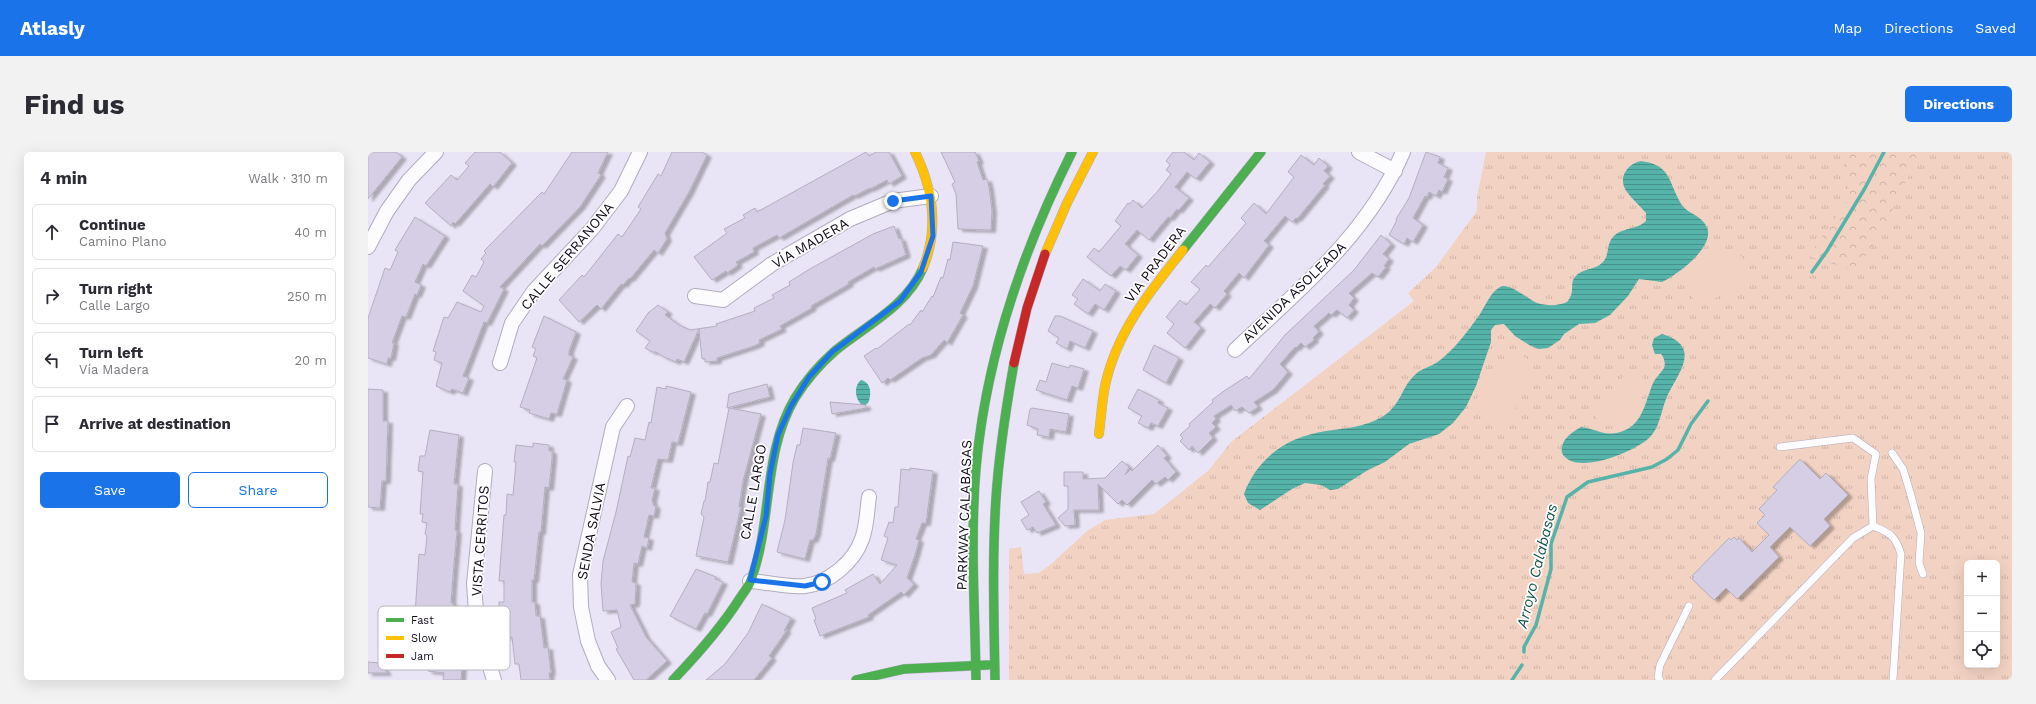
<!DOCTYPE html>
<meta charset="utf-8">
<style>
body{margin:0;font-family:"Work Sans",sans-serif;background:#f2f2f3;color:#2b2b33}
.controls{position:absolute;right:12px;bottom:12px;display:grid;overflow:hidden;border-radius:6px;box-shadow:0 4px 16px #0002}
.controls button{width:36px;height:36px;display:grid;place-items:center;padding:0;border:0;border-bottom:1px solid #e1e1e2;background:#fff;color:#2b2b33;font:20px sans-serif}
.stop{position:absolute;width:12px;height:12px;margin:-9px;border:3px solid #1a73e8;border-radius:50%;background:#fff}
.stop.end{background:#1a73e8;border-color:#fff;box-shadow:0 1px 4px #0008}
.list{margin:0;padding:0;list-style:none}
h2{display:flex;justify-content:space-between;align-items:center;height:52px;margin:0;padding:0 16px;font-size:17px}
h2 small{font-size:13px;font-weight:400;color:#7c7c81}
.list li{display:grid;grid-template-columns:26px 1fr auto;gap:12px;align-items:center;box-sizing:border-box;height:56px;margin:0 8px 8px;padding:0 8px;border:1px solid #e1e1e2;border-radius:6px}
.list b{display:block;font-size:15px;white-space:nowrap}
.list p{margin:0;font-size:13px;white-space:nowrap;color:#7c7c81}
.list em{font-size:13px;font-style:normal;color:#7c7c81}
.actions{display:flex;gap:8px;padding:12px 16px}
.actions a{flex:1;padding:9px 0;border:1px solid #1a73e8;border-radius:6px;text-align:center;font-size:14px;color:#1a73e8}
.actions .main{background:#1a73e8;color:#fff}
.icon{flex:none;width:22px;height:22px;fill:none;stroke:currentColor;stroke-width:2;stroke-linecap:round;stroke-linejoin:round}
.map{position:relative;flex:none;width:1644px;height:528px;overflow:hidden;border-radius:6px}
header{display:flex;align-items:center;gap:24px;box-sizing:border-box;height:56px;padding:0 20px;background:#1a73e8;color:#fff}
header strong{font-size:19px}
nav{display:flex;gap:22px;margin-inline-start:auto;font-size:14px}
.intro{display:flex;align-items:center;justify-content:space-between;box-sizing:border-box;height:96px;padding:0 24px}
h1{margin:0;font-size:28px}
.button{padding:10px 18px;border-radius:6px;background:#1a73e8;color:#fff;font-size:14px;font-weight:700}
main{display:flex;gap:24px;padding:0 24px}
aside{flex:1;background:#fff;border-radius:6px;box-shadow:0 4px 16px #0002}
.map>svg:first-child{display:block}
</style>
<header>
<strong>Atlasly</strong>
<nav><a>Map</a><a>Directions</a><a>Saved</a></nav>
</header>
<div class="intro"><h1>Find us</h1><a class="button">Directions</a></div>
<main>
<aside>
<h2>4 min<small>Walk · 310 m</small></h2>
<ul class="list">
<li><svg class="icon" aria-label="ahead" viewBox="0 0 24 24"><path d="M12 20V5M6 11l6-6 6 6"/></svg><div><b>Continue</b><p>Camino Plano</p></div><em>40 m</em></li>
<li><svg class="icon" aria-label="right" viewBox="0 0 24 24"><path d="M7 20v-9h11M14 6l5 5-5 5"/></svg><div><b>Turn right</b><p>Calle Largo</p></div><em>250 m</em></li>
<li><svg class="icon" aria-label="left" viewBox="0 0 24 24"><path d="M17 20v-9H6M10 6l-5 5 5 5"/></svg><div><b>Turn left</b><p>Vía Madera</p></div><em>20 m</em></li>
<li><svg class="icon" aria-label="arrive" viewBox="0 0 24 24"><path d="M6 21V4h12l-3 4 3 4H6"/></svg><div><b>Arrive at destination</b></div></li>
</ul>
<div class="actions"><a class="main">Save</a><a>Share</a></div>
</aside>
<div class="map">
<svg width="1644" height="528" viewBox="0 0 1644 528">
<defs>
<pattern id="grass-tufts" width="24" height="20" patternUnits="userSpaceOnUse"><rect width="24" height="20" fill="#f2d2c3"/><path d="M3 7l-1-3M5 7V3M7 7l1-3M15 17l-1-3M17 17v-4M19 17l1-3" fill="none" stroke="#ceb3a7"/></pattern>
<pattern id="forest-crowns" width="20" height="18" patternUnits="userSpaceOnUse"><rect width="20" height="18" fill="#f2d2c3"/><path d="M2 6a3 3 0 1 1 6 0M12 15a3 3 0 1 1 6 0" fill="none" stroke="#ceb3a7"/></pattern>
<pattern id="water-rules" width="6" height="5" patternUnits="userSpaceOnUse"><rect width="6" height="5" fill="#56b3aa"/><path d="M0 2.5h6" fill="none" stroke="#46908a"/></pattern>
<filter id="shadow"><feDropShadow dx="4.5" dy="2.5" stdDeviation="1" flood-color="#0004"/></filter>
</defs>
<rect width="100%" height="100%" fill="#eae5f6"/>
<!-- grass -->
<path fill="url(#grass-tufts)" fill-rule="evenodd" d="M1118,0H1644V528H641V397L653,395L656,422L671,421L683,412L719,379L737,368L786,362L841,318L863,290L1046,149L1040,141L1068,115L1109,59V45ZM1599,411H1629V513H1599Z"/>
<!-- forest -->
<polygon fill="url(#forest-crowns)" points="1474,0 1552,0 1514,80 1487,119 1441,104 1482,44"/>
<!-- garden -->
<g fill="#f2d2c3">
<path d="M1361,100L1373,104L1379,112C1381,136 1364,136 1349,145C1343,148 1339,153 1332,151C1326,149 1322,143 1321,137C1316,115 1343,102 1361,100Z"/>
<path d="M1149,202C1161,205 1169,214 1165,227C1163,231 1158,235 1156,240C1147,254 1145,268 1129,276C1089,261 1117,209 1149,202Z"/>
<path d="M1263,219L1272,221L1278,231C1273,256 1263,280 1232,272L1227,264V259C1232,249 1237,248 1245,241C1252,234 1252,224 1263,219Z"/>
</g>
<!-- water -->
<g fill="url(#water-rules)">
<path d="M1273,9C1303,13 1300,29 1312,50C1317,61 1331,62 1337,72C1352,92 1309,123 1294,130L1271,127L1260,144L1242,163L1227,171L1211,172L1196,182L1192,188L1180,196L1171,197L1163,194L1147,184L1136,172L1127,173L1123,178V190L1108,234L1098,255L1085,271L1071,282L1041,292L1017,310L1000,318L970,337L962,338L953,333L937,331L924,337L892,358L880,351L876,342C890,305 919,285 958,279C978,276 997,275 1014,265C1035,252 1032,235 1049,221C1055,216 1062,215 1068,211C1082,202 1097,183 1107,169C1116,159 1120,142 1132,135C1140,130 1160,147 1169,151C1179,154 1190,154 1199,150C1208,140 1201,132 1207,125C1214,116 1227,118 1234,111C1242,104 1238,92 1245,85C1254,75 1269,78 1278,69V61C1272,54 1264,47 1259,40C1249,26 1259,12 1273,9Z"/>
<path d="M1294,182C1336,195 1309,222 1298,247C1293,260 1291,277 1281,286C1266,300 1206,325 1194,301C1192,288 1203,281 1213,275C1230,277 1237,286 1255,279C1275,272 1278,248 1285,231C1288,225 1293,221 1296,216C1298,212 1296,205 1293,202H1287L1284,193L1286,186Z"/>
<path d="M493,228C503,230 504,243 500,251L496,254C487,250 485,234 493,228Z"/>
</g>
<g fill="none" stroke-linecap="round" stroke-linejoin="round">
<!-- stream -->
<g stroke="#56b3aa" stroke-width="3.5">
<polyline points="1444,120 1459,99 1497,36 1516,0"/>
<polyline points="1156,500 1156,495 1168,473 1183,417 1183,392 1199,345 1220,330 1284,315 1299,307 1310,298 1323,272 1340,249"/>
<polyline points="1144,528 1154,513"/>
</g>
</g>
<!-- building -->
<g fill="#d6cee5" stroke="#b4afbf" filter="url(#shadow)">
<polygon points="0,0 28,0 34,5 0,47"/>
<polygon points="107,0 132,0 144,11 125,35 122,32 87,72 85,70 83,74 57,51 83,23 89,28 101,14 97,11"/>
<polygon points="204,0 240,0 230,21 233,23 212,55 174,94 172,92 132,135 136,137 119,171 116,170 95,224 101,226 95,241 84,237 82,240 68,234 74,211 66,208 68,200 65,199 76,165 80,166 89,150 113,160 116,154 95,139 104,123 108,125 116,110 113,107 118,101 116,99 174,40 176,42"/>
<polygon points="304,0 334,0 339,3 321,40 297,81 299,87 290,101 286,98 262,127 261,126 255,133 253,132 233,157 229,153 211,170 191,148 214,123 216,125 250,82 254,85 273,57 270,55 290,22 293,24"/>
<polygon points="498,0 501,4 508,0 521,0 534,24 521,32 519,28 502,37 502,36 486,44 485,43 411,86 409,83 385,96 386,100 368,110 370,113 359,121 358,119 344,128 326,105 359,81 356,77 377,66 375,63 387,56 389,60"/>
<polygon points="573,0 607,0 611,9 609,10 615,28 619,27 621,35 624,59 623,78 590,77 588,42 584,32 587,30"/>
<polygon points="805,0 816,0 826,8 831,1 842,10 828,27 819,20 807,35 821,46 810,59 809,57 802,66 800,65 781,88 769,78 757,92 770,103 758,118 752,114 743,124 719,105 726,96 731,100 753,74 747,69 760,51 762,52 765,48 774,56 789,40 803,22 798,18 802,13 798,9"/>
<polygon points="1058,0 1072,5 1070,11 1080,16 1076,25 1080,27 1074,40 1071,38 1068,44 1061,40 1059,45 1057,44 1045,66 1055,73 1045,90 1039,86 1036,92 1021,83 1029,68 1028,67 1041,46"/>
<polygon points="933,3 946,13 951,6 960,14 956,19 962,24 955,32 957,33 929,67 928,66 924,70 917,64 896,89 901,93 876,126 871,121 856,139 859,142 847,156 842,152 826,170 833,176 817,196 799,181 806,172 798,165 812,148 818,153 832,137 823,130 838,113 840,115 878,71 873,66 886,51 898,62 926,25 920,20"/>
<polygon points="47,65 77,84 58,114 55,112 47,130 53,133 49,143 47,142 38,165 34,164 24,191 26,191 23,206 20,206 19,212 0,206 0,166 17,116 22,118 30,100 27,98"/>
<polygon points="526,74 531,87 533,86 538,103 507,117 506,115 480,130 481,132 443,154 444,156 412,174 414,177 391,188 392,191 386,194 349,206 349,209 337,210 337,207 334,207 331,177 316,210 309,207 308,210 296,205 288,200 284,200 277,196 282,189 268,179 280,161 290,153 300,160 297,163 311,173 322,178 349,174 348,172 387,159 386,156 406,146 404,143 422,133 421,130 440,118 505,82"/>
<polygon points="1013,83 1023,92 1015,102 1021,107 1016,114 1018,115 1010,125 1004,121 981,141 986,146 981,153 986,158 979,166 969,158 963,163 961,161 946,174 951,180 945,186 946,188 937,195 933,191 928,196 927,195 912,212 920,220 905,238 886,250 890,255 881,261 874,255 867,259 863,253 846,264 848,267 844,271 848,275 841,281 845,286 830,301 824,294 821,298 812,289 815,286 812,283 822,274 821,272 845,250 844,248 856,239 879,224 881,227 917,183 986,118"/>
<polygon points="585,90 615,94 605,134 592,161 595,163 579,191 576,188 563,203 554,206 522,228 520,226 514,231 496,204 508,196 509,197 541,172 542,173 553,158 554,160 564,144 565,145 573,125 575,126 580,107 582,108"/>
<polygon points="715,127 732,139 737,132 748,139 736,158 727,152 720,162 706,152 710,147 704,143"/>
<polygon points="176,164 208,180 201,199 201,203 205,205 195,227 199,228 189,262 183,261 181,267 161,261 162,258 152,255 169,206 165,204 168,197 164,195"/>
<polygon points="687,164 692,164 725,179 717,196 702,189 699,197 688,191 691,186 680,179"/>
<polygon points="786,193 811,206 798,231 775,218"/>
<polygon points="684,211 701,216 702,213 716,217 710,236 704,234 699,248 668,238 672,228 678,230"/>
<polygon points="399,232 402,245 359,256 361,242"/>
<polygon points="298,234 323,240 310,291 304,290 300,308 290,307 283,336 287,336 284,348 286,354 288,354 286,364 281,363 276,385 281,386 279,396 274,394 270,412 266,411 264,430 268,431 267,452 262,453 278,485 299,509 278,528 266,528 248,497 250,496 243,480 253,475 249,458 235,459 233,432 235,409 248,360 260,304 262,305 267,286 277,288 281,270 283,271 289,235 298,237"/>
<polygon points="0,237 15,238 15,269 20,269 18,329 14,329 12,356 0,355"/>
<polygon points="770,237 791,248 790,251 800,256 790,274 783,271 780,276 770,271 774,264 760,256"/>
<polygon points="462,250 498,253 498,256 464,262"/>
<polygon points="361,256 393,262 375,329 371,355 373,355 360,410 328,404 336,365 333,362 336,349 337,349 340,330 342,330 346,311 350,312"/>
<polygon points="664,256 701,262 698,280 682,277 681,285 669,283 670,277 659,273 662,257"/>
<polygon points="435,276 468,281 462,307 460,306 448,382 445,388 442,388 437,407 409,400 417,368 425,311 429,293 432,293"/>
<polygon points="62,278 91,283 86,332 90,332 87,378 89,379 85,423 83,451 85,451 83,480 89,480 88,502 95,502 93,528 75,528 76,521 60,519 59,505 57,505 59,492 53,492 52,490 53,470 48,469 49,463 47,462 51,402 57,403 59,384 57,382 59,371 54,370 55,362 52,362 55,320 50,319 52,304 57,304"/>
<polygon points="165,291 181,293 181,299 184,299 184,307 181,336 177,335 173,380 171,380 166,428 164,428 164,450 167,450 168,464 172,464 176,496 180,495 183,521 181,521 182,528 153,528 151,512 147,512 144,485 137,485 134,462 131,462 131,450 136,450 136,429 131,429 136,363 138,363 139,342 145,343 148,310 146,310 148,293 165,295"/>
<polygon points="790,293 799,304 796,306 808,320 800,328 797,325 788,332 784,328 759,353 754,348 750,352 730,332 731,358 706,358 707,373 697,374 690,366 700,357 700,334 696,334 696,320 715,320 715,327 737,326 754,309 761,315 757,323 763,317 764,319"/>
<polygon points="1432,307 1452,327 1458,321 1480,343 1456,367 1462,374 1442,394 1422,375 1402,395 1411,405 1369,447 1358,436 1346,448 1324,427 1326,425 1324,424 1361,386 1363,388 1366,385 1369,388 1371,386 1384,400 1401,383 1389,371 1397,363 1391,357 1409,338 1405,335"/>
<polygon points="542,316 565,319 558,371 554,371 548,387 551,388 547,403 539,426 546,432 536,443 533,440 500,463 501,465 452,484 446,468 448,467 444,456 479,441 477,438 505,422 512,432 529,413 513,408 520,386 516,384 521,370 525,371 527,355 530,355 533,317 542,318"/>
<polygon points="671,339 678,350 675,352 688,373 669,381 665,375 659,378 653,368 661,363 653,350"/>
<polygon points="328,417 348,425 347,427 355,430 339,462 337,461 328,477 302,464"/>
<polygon points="394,452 423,466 416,479 419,478 401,504 404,506 386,528 338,528 357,512 369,496 380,481"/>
<polygon points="0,510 12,511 19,521 0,521"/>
</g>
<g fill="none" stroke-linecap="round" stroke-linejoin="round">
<defs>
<g id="lane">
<polyline points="1412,295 1485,286 1508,302 1503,327 1505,374"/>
<polyline points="1524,301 1535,317 1542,340 1553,381 1551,411 1555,422"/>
<polyline points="1292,528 1290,525 1292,513 1321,454"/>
<path d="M1347,528L1485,386L1505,374C1522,381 1527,383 1533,402L1525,528"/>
</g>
<g id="street">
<polyline points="991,0 1027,19"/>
<polyline points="0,95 19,59 41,28 68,0"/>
<polyline points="327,144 355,148 404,112 482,67 525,49 563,44"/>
<path d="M867,198C931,138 1000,82 1035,0"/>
<polyline points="132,211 144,171 166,139 224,77 253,39 272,0"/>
<polyline points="117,319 106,432 109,472 126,528"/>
<path d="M382,429C398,430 422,436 437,434C461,431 486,410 494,387C499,374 499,358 501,345"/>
<polyline points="240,528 230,514 220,489 213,455 212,423 245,275 259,254"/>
</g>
<g id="fast">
<polyline points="815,98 893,0"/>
<path d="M305,528C330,502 353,476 372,446C376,440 381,434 383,428C405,369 394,302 427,246C438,228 452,212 468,198C499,173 539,154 555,116"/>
<polyline points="488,528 536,517 620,513"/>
<path d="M608,528C607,458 602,387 608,316C618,205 654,100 704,0"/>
<path d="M627,528C626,467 624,407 628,346C631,301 638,256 646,211"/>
</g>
<g id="slow">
<path d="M547,0C565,37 571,77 555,116"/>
<polyline points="677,102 699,51 725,0"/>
<path d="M731,282C733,266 734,249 737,234C748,181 782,139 815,98"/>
</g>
<polyline id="jam" points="646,211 659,156 677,102"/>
</defs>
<!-- lane casing -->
<use href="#lane" stroke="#b1acbd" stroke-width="8"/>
<!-- street casing -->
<use href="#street" stroke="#b1acbd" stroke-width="16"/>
<!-- fast casing -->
<use href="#fast" stroke="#b1acbd" stroke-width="10"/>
<!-- slow casing -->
<use href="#slow" stroke="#b1acbd" stroke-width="10"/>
<!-- jam casing -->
<use href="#jam" stroke="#b1acbd" stroke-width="10"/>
<!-- lane -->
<use href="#lane" stroke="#fcfbfe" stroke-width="7"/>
<!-- street -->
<use href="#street" stroke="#fcfbfe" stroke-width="14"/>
<!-- fast -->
<use href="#fast" stroke="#4caf50" stroke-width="9"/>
<!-- slow -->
<use href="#slow" stroke="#ffc107" stroke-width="9"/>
<!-- jam -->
<use href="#jam" stroke="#c62828" stroke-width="9"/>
</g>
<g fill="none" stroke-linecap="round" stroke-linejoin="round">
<!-- route -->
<polyline stroke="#1a73e8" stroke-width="5" points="454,430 437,434 382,428 398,364 402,322 410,283 423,254 441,225 464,200 532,149 553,120 565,84 563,44 525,49"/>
</g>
<g text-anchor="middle" stroke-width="3.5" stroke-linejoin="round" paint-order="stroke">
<!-- street labels -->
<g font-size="14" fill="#100a1b" stroke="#fff">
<text transform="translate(442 91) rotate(-30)" y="5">VÍA MADERA</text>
<text transform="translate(199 104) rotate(-50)" y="5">CALLE SERRANONA</text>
<text transform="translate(787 112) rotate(-53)" y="5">VIA PRADERA</text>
<text transform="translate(926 140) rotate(-44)" y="5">AVENIDA ASOLEADA</text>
<text transform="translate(385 340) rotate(-80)" y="5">CALLE LARGO</text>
<text transform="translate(596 363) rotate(-88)" y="5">PARKWAY CALABASAS</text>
<text transform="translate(223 379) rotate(-79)" y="5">SENDA SALVIA</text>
<text transform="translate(112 389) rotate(-86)" y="5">VISTA CERRITOS</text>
</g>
<!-- water labels -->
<g font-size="15" font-style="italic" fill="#0f5348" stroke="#fff">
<text transform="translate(1169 414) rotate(-76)" y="5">Arroyo Calabasas</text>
</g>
</g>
<!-- legend -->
<rect x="10" y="454" width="132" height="64" rx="6" fill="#fff" stroke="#b7b6bb" stroke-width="1"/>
<rect x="18" y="466" width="18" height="4" fill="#4caf50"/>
<rect x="18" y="484" width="18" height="4" fill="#ffc107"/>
<rect x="18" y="502" width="18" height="4" fill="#c62828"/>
<g font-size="11" fill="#100a1b">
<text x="43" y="472">Fast</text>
<text x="43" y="490">Slow</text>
<text x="43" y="508">Jam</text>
</g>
</svg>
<div class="controls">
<button>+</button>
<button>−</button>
<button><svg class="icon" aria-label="locate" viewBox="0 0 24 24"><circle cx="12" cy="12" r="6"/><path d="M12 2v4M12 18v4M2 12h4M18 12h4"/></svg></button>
</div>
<div class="stop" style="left:454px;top:430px"></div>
<div class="stop end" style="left:525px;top:49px"></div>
</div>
</main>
